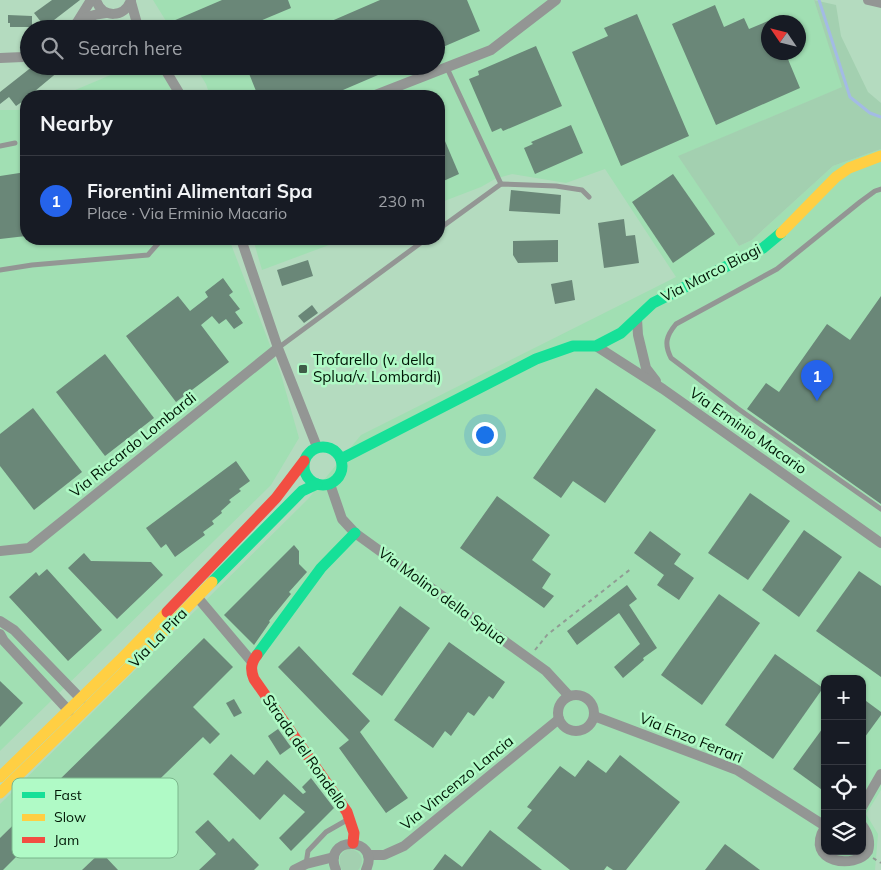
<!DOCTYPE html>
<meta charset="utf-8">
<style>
body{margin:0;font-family:Mulish,sans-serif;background:#242831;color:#f1f3f6}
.controls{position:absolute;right:15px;bottom:15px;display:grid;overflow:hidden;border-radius:10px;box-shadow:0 1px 4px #0004}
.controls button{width:45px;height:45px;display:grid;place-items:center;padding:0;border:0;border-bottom:1px solid #363941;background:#171b24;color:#f1f3f6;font:25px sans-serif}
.compass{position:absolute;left:761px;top:15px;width:45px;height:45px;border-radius:50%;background:#171b24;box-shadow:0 1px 4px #0004;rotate:305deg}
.you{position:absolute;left:484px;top:434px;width:18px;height:18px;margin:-12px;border:4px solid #fff;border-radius:50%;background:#1a73e8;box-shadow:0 0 0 8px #1a73e833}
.badge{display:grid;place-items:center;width:32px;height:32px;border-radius:50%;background:#2563eb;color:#fff;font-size:16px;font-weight:700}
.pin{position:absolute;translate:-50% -41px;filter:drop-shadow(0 1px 2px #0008)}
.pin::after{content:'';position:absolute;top:26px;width:18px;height:15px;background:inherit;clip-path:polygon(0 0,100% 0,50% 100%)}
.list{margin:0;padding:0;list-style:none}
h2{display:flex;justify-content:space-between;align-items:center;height:65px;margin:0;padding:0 20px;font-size:21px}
h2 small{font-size:16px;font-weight:400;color:#9ea1a6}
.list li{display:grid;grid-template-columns:32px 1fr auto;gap:15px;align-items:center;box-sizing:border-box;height:90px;padding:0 20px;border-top:1px solid #363941}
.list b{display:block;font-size:19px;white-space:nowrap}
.list p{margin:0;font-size:16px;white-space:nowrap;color:#9ea1a6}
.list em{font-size:16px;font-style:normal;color:#9ea1a6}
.icon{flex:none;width:28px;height:28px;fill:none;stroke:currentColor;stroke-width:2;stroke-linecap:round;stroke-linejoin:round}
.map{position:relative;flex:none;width:881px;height:870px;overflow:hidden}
.search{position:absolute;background:#171b24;box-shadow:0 1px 4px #0004;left:20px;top:20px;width:425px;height:55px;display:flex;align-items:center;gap:12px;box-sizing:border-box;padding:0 18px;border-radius:28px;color:#9ea1a6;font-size:19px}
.panel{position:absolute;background:#171b24;box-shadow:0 1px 4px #0004;left:20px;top:90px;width:425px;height:155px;border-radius:20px}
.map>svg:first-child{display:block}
</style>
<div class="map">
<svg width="881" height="870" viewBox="0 0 881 870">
<rect width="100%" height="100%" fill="#b4dbbf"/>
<!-- built -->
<g fill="#a1dfb3" fill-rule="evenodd">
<path d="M153,0H814L843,87L679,156L739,246L752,240L833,166L881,149V790L866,814L878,834L875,870H0V804L308,499L361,435L676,277L605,169L566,183L512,174L495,179L481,187L439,203V96H210L206,84L195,66H436V29H171ZM768,22H798V52H768ZM825,679H862V851H825Z"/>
<polygon points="132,66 162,66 173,96 61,96"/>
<polygon points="0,110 26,110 26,239 229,239 280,371 299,438 271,485 0,751"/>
<polygon points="253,239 345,239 262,270"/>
</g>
<!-- green -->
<g fill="#a3d0b0">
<polygon points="814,0 836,5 841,36 868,92 881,103 881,149 833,166 752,240 739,246 678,156 842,87"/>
<path d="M349,849C361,850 366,861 358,870H342L340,867V856L345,850Z"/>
</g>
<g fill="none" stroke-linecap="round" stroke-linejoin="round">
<!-- stream -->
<polyline stroke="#a3bbe4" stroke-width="3" points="819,0 850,97 870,113 881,117"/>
</g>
<!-- building -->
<g fill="#6a8778">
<polygon points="52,0 80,0 45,27 34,13"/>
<polygon points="222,0 288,0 291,8 241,29 176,29 173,21"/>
<polygon points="380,0 467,0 480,31 436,50 436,29 313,29"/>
<polygon points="715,5 724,27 744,18 749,29 768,21 768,52 785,52 800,88 716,125 672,24"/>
<polygon points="637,14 689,136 621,166 572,52 608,36 604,28"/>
<polygon points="8,15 32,16 32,27 10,27 10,23 8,23"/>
<polygon points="536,46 562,106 503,131 501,128 492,132 469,79 479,75 478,71"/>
<polygon points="33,66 65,66 29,96 26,96 26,99 16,106 9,97 0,104 0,92"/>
<polygon points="246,66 399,66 329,96 258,96"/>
<polygon points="571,125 583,153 535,174 524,148 533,144 531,142"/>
<polygon points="439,127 459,174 439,183"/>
<polygon points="26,172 26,236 0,239 0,176"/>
<polygon points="673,174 715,234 673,263 632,202"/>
<polygon points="511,190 561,195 560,214 509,211"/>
<polygon points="624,219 626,236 635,235 639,263 604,268 598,223"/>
<polygon points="558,240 558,262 518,263 513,255 513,241"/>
<polygon points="308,260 313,276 282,286 277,270"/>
<polygon points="223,278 233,292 229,295 240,309 235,312 243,323 234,329 226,319 219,324 212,316 201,325 229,362 176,402 126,336 178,296 190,311 208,297 205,292"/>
<polygon points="572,280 575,300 555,304 551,284"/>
<polygon points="881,296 881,504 747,409 766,383 779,392 827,324 850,340"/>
<polygon points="312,305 318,313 304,323 298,316"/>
<polygon points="105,354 154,418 105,456 56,392"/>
<polygon points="596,388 656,430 605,503 573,481 561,498 533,478"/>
<polygon points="33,408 82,472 34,510 0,466 0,434"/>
<polygon points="236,461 250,481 239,489 241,491 229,500 231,502 221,511 222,513 212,521 214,524 203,532 205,535 175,557 166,544 161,548 146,528"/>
<polygon points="750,493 790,521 748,580 708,553"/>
<polygon points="497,496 550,535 532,560 551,574 542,588 554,596 544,608 460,548"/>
<polygon points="804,530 842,557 799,617 762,590"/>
<polygon points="650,531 681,554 674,564 694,578 679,600 657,585 664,575 634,553"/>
<polygon points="294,545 299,551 299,564 307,572 289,592 291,594 269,621 270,622 254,645 224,615"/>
<polygon points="84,553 91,561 151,562 163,575 117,619 68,568"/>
<polygon points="47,569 102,630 68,661 9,597 36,572 39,576"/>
<polygon points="859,571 881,586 881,677 816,631"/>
<polygon points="627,585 637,599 629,605 657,648 643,658 644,660 623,678 614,667 640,644 619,613 577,645 567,631"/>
<polygon points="719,594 760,623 702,705 661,675"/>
<polygon points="400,606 430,628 382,696 352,674"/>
<polygon points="204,638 233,667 193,707 220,734 210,744 203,737 128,810 102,784 56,829 50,823 3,870 0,870 0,838"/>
<polygon points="449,642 505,682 493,699 489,696 474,716 468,712 451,736 445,731 433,748 394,720"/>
<polygon points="299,646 370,721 360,732 408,798 386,813 339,748 349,740 278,667"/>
<polygon points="775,654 823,688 773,759 725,725"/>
<polygon points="0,681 23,703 0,727"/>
<polygon points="862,698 881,712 881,715 862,741"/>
<polygon points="234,699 242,713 234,717 226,703"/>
<polygon points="825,725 825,792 793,769"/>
<polygon points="278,729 291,747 280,755 268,736"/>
<polygon points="231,754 254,775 267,760 303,794 306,792 302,787 311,778 334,808 291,851 279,838 305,812 284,794 260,820 213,774"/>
<polygon points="620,755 680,802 626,870 613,870 607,866 604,870 570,870 517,828 532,810 527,807 560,766 575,777 588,760 606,773"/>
<polygon points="208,820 229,842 233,838 259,865 254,870 199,870 216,854 195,832"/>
<polygon points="490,830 542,870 433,870 445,854 462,867"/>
<polygon points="725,844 760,870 705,870"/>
<polygon points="101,852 118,870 82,870"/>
</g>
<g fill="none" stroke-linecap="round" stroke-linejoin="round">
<!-- path -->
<g stroke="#909c94" stroke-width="2" stroke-dasharray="4 4" stroke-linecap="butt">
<polyline points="535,650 547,635 632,568"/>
<polyline points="873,858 881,863"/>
</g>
<!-- lane -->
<g stroke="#939694" stroke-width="5">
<polyline points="447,68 501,184"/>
<polyline points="0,146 15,143"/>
<path d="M881,189L875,191L860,202L777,269L676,324C666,336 664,344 671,358L737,408L881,509"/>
<polyline points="439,229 501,184 556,186 582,190 589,197"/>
<polyline points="0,270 32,265 148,255 162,239"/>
<polyline points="278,348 426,239"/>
<polyline points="306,864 308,851 326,832 347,820"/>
</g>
<!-- street -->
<g stroke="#939694" stroke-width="10">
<path d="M96,0C102,19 125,18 131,0"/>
<polyline points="868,0 881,3"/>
<polyline points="131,2 138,27"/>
<polyline points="78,21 91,0"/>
<path d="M69,29C80,19 91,14 106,13"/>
<polyline points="0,58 23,57 29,53"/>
<polyline points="163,66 181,96"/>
<polyline points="373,96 491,50 556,0"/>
<polyline points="241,239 278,348 317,447"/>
<polyline points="637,319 638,335 646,368 656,381"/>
<polyline points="596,346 663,389 881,543"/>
<polyline points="330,484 342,519 355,533 528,658 546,671 569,696"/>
<polyline points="0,551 29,548 278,348"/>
<polyline points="198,598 252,662"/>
<polyline points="0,621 14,630 81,699"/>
<polyline points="0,634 4,641 69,711"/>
<circle cx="576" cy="713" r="18"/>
<polyline points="594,716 737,770 825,826"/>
<polyline points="862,807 881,774"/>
<path d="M825,827C803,863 856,870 868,851C871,841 868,833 862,825"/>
<polyline points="368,855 384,855 404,846 559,719"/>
<polyline points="294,870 306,864 334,857"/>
<path d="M336,870C321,835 382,836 366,870"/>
</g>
<!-- fast -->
<g stroke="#16e098" stroke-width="11">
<circle cx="323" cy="466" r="19"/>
<polyline points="341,459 536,359 573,346 596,346 621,333 653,303 763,248 781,233"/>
<polyline points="212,582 302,491 317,484"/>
<polyline points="257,655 321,568 355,533"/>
</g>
<!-- slow -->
<g stroke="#ffcf43" stroke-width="11">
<polyline points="781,233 836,177 849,168 881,156"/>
<polyline points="0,777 120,660 167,612"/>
<polyline points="0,793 128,668 212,582"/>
</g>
<!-- jam -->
<g stroke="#f24e42" stroke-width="11">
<polyline points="167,612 276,498 304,461"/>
<path d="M257,655C251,663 250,669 254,679L347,812L354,833L353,843"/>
</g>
</g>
<!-- markers -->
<rect fill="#3f5c47" stroke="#b0fac6" stroke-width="2" x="298" y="364" width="10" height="10" rx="2.5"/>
<g text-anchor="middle" stroke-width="5" stroke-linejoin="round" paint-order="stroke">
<!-- street labels -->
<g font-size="15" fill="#001706" stroke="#b0fac6">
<text transform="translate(711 273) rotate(-27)" y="5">Via Marco Biagi</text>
<text transform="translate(748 431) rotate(35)" y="5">Via Erminio Macario</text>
<text transform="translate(133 445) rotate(-39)" y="5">Via Riccardo Lombardi</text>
<text transform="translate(442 596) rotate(36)" y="5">Via Molino della Splua</text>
<text transform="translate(158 638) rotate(-46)" y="5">Via La Pira</text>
<text transform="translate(691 738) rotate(22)" y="5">Via Enzo Ferrari</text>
<text transform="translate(305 752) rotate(55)" y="5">Strada del Rondello</text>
<text transform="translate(457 783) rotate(-39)" y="5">Via Vincenzo Lancia</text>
</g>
<!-- poi labels -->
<g font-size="15" fill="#001706" stroke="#b0fac6" text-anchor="start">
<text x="313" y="365">Trofarello (v. della<tspan x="313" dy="17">Splua/v. Lombardi)</tspan></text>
</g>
</g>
<!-- legend -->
<rect x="12" y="778" width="166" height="80" rx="8" fill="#b0fac6" stroke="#7bb68c" stroke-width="1"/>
<rect x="22" y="792" width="23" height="6" fill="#16e098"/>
<rect x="22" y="814" width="23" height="7" fill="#ffcf43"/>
<rect x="22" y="837" width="23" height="6" fill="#f24e42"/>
<g font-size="14" fill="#001706">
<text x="54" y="800">Fast</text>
<text x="54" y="822">Slow</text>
<text x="54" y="845">Jam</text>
</g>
</svg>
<div class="controls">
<button>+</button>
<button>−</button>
<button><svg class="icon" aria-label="locate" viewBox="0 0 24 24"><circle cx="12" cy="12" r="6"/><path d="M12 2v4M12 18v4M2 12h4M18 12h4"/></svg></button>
<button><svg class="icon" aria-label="layers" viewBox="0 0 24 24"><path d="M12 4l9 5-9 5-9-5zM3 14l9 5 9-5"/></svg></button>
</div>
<svg class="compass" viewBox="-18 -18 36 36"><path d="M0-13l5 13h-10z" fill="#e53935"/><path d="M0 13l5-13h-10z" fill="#9ea1a6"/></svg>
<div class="you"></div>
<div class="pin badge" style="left:817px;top:401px">1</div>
<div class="search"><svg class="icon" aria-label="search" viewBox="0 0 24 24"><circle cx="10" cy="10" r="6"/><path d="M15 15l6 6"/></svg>Search here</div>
<section class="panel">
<h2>Nearby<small></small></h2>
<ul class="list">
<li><span class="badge">1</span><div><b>Fiorentini Alimentari Spa</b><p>Place · Via Erminio Macario</p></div><em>230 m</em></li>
</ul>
</section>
</div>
